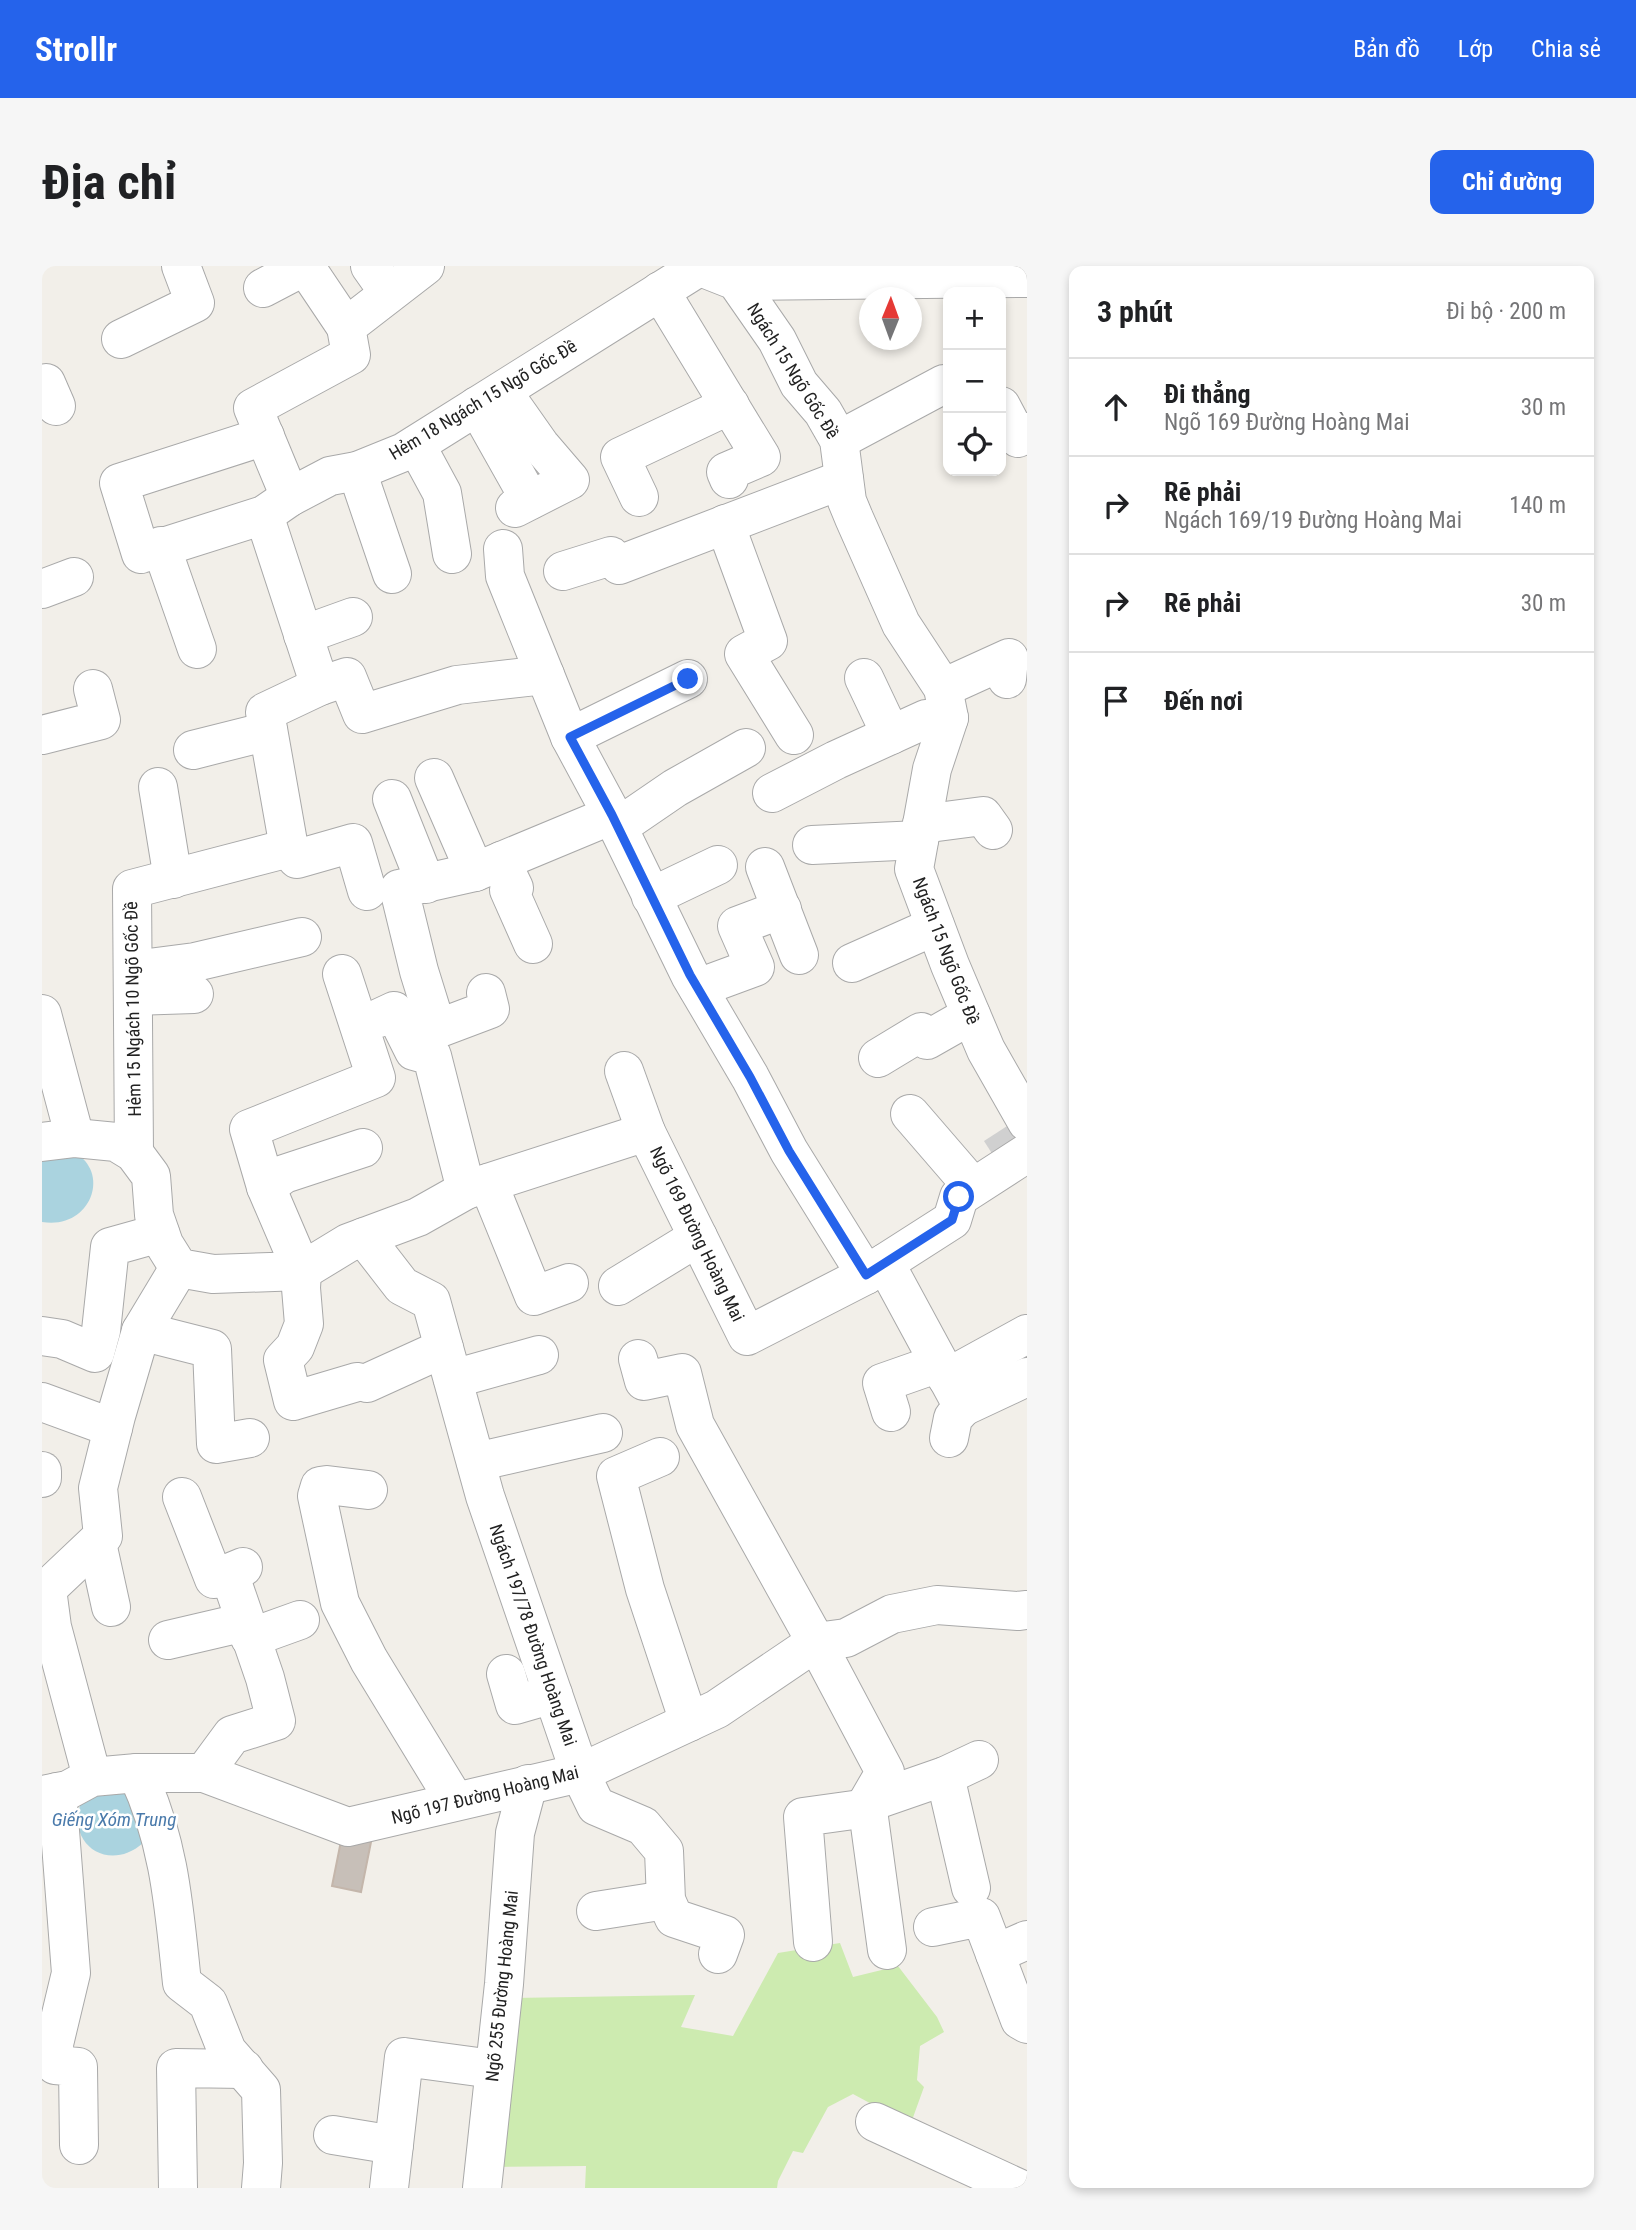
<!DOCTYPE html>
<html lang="vi">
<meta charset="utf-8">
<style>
body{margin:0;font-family:"Roboto Condensed",sans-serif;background:#f6f6f6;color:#202124}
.controls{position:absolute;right:21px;top:21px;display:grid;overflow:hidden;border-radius:14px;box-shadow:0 4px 10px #0003}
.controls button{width:63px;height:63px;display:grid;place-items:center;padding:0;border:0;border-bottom:2px solid #e0e0e0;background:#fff;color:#202124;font:35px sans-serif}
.compass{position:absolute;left:817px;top:21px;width:63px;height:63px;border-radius:50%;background:#fff;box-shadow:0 4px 10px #0003;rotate:1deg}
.stop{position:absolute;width:21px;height:21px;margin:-16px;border:5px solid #2563eb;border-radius:50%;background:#fff}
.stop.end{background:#2563eb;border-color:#fff;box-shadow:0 2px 7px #0008}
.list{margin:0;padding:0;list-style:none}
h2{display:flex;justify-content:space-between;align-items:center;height:91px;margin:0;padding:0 28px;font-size:30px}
h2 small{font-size:23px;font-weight:400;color:#757577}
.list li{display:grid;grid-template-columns:46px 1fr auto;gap:21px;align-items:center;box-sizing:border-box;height:98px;padding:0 28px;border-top:2px solid #e0e0e0}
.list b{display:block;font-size:26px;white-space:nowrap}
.list p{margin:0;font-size:23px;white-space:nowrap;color:#757577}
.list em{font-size:23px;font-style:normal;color:#757577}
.icon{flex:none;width:38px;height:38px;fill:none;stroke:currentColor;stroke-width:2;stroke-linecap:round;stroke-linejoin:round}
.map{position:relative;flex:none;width:985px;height:1922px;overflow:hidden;border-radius:14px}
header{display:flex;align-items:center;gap:42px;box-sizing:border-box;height:98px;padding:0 35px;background:#2563eb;color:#fff}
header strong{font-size:33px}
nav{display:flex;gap:38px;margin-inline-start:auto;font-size:24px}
.intro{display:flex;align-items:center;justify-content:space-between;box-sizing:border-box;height:168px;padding:0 42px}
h1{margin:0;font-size:49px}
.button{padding:18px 32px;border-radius:14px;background:#2563eb;color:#fff;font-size:24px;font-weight:700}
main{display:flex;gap:42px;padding:0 42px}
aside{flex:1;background:#fff;border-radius:14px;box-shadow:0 4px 10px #0003}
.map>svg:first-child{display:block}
</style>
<header>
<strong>Strollr</strong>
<nav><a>Bản đồ</a><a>Lớp</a><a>Chia sẻ</a></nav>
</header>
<div class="intro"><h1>Địa chỉ</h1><a class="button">Chỉ đường</a></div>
<main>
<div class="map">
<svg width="985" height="1922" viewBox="0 0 985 1922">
<rect width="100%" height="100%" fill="#f2efe9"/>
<!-- religious -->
<polygon fill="#d0d0d0" points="976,853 985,868 958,900 942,875"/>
<!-- grass -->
<polygon fill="#cdebb0" points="798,1677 811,1711 856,1700 895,1751 902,1766 878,1780 875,1814 882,1821 865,1868 837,1842 811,1828 786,1841 761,1887 751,1885 736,1915 735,1922 543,1922 544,1900 451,1901 471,1732 653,1729 639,1761 691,1770 736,1687"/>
<!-- water -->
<g fill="#aad3df">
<path d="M0,882C10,883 24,882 33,887C69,907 49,964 0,956Z"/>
<path d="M84,1517L101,1577C66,1608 22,1577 40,1534Z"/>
</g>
<!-- building -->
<polygon fill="#c7bfb8" stroke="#c4b6ab" stroke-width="2" points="300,1570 329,1576 319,1626 290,1620"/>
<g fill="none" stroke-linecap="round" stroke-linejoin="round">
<defs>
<g id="minor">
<polyline points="263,0 304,61"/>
<polyline points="328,0 347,27"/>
<polyline points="656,0 694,15 735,74 757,118 781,146 797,174 805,235 812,252 859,358 901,422 907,452 890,503 872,603 908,699 944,784 985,856"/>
<polyline points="694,15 985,12"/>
<polyline points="221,22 263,0"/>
<polyline points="618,25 719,191 684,206 687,213"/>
<polyline points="79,73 153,37 139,0"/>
<polyline points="0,118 4,117 14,140"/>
<polyline points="460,125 498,179 528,214 473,242"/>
<polyline points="435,140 488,234"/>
<polyline points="959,140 976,172 985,166"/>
<polyline points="223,170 77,217 99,288 222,249 248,231 288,210 315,205 362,186 657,1"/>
<polyline points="797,174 902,118 906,122"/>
<polyline points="374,179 400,227 410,288"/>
<polyline points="315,205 350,308"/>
<polyline points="248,231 211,142 309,89 304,61 383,0"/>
<polyline points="597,231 578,191 688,139"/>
<polyline points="222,249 278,420"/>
<polyline points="683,258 726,375 702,388 752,469"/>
<polyline points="119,280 155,383"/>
<polyline points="461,283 463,310 528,471 570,549 648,709 708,811 747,885 824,1009"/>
<polyline points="521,305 569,290 577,299 802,213"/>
<polyline points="0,323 32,311"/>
<polyline points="261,369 311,351"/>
<polyline points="822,412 849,469"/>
<polyline points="901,422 967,392 965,413"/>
<polyline points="0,469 59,454 51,423"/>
<polyline points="528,471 646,413"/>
<polyline points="151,484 226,465"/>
<polyline points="392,512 433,606"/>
<polyline points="116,521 131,613"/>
<polyline points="730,527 794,494 884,453 907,452"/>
<polyline points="350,533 384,618"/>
<polyline points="880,558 941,550 951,564"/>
<polyline points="576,561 633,522 704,482"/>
<polyline points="770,579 877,574"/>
<polyline points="247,582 255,593 311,577 325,625"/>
<polyline points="459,595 472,622 467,624 491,678"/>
<polyline points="723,601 757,689"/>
<polyline points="609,631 676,599"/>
<polyline points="810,697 893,660"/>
<polyline points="91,704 153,696 260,671"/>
<polyline points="300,708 334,812 207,863 224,921 260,1005 259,1022 262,1058 253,1081 241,1094 251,1135 315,1116"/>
<polyline points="656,722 713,701 695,660 740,643"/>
<polyline points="444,727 448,743 395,763 377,705 357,623 433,606 570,549"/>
<polyline points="91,730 152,728"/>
<polyline points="0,748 33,872"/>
<polyline points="337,752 352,745 372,785 390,790 424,924"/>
<polyline points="836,792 879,766 885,774 929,749"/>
<polyline points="582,805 604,866"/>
<polyline points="868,848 931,921"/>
<polyline points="0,876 33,872 74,876 92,887 109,910 112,949 122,978 137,1002 171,1008 260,1005 306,977 376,951 424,924 604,866 705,1070 824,1009 910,954 917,931 985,887"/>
<polyline points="92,887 90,623 247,582 223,446 278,420 305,411 320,448 415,419 503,409"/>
<polyline points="446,917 492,1030 527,1017"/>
<polyline points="224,921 242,908 321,882"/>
<polyline points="322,971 360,1020 389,1035 443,1230 538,1507 554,1540 601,1560 622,1585 624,1634 632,1652 683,1669 676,1688"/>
<polyline points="843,997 921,1141 985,1111"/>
<polyline points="576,1020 656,971"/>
<polyline points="99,1065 170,1083 174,1178 208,1172"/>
<polyline points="0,1070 20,1073 53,1087 59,1065 68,981 118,967"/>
<polyline points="596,1093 602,1115 640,1107 653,1159 774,1376 843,1506 825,1537 845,1684"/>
<polyline points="905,1112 985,1068"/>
<polyline points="411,1113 497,1089"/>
<polyline points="325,1117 402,1082"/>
<polyline points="0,1136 71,1162"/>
<polyline points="849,1146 840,1117 897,1097"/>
<polyline points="907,1172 911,1152 921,1141"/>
<polyline points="618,1191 574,1210 603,1323 647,1456"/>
<polyline points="434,1196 561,1167"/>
<polyline points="0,1205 0,1212"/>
<polyline points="326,1224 285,1219 278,1220 275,1230 298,1337 327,1394 413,1535"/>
<polyline points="140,1231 172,1313 201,1301"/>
<polyline points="55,1277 69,1341"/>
<polyline points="208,1372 258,1354"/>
<polyline points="126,1374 203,1356"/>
<polyline points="464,1408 473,1439 511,1428"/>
<path d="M95,1507C128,1577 132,1642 140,1717L166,1737L185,1785L219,1824L221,1897L219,1922"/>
<polyline points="162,1507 190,1469 234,1455 223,1412 187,1307"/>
<polyline points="903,1510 929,1622"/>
<polyline points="50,1511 10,1361 5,1323 61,1270 56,1222 74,1150 99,1065 137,1002"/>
<polyline points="15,1526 29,1707 12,1778 13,1799 36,1801 37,1879"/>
<polyline points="0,1529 26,1524 50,1511 95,1507 162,1507 306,1561 538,1507 675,1443 774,1376 804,1372 850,1348 895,1339 976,1345 985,1344"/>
<polyline points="825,1537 903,1510 937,1494"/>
<polyline points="554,1645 624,1634"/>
<polyline points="891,1661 939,1651 978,1754 985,1758"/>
<polyline points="771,1676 761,1551 826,1542"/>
<polyline points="953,1688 985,1674"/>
<polyline points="833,1856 976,1922"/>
<polyline points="291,1869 352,1879"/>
<polyline points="136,1922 134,1802 202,1803"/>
<polyline points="347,1922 362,1791 451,1803"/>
<polyline points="440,1922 462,1718 473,1567 486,1518"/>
</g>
</defs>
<!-- minor casing -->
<use href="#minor" stroke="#a9a9a9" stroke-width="40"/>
<!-- minor -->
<use href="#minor" stroke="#fff" stroke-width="38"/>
</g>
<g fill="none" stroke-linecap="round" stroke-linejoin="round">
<!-- route -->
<polyline stroke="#2563eb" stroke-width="9" points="646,413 528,471 570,549 648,709 708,811 747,885 824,1009 910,954 917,931"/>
</g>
<g text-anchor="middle" stroke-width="5" stroke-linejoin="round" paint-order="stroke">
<!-- street labels -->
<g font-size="18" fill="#222" stroke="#fff">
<text transform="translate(751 105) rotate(58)" y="6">Ngách 15 Ngõ Gốc Đề</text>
<text transform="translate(441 134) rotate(-31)" y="6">Hẻm 18 Ngách 15 Ngõ Gốc Đề</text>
<text transform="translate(904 685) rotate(69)" y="6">Ngách 15 Ngõ Gốc Đề</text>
<text transform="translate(91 743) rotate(-91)" y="6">Hẻm 15 Ngách 10 Ngõ Gốc Đề</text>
<text transform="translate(655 968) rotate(64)" y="6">Ngõ 169 Đường Hoàng Mai</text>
<text transform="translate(491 1369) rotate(71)" y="6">Ngách 197/78 Đường Hoàng Mai</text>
<text transform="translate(443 1529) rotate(-14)" y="6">Ngõ 197 Đường Hoàng Mai</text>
<text transform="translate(460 1720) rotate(-84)" y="6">Ngõ 255 Đường Hoàng Mai</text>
</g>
<!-- water labels -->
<g font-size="19" font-style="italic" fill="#4a7aab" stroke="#fff">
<text x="72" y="1560">Giếng Xóm Trung</text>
</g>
</g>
</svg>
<div class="controls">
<button>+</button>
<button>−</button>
<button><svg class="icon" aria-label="locate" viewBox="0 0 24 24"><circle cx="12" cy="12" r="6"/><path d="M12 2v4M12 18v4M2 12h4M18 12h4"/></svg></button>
</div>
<svg class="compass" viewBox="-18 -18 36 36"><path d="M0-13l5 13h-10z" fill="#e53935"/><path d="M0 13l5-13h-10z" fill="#757577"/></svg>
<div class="stop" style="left:917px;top:931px"></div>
<div class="stop end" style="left:646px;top:413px"></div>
</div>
<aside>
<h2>3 phút<small>Đi bộ · 200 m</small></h2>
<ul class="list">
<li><svg class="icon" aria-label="ahead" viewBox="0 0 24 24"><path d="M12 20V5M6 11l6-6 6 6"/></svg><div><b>Đi thẳng</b><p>Ngõ 169 Đường Hoàng Mai</p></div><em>30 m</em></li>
<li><svg class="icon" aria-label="right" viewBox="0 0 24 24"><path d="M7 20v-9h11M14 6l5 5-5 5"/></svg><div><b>Rẽ phải</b><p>Ngách 169/19 Đường Hoàng Mai</p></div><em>140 m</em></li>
<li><svg class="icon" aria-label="right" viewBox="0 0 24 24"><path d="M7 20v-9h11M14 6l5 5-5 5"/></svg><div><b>Rẽ phải</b></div><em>30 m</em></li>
<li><svg class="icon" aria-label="arrive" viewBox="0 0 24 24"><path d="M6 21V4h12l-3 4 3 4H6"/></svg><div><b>Đến nơi</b></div></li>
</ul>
</aside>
</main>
